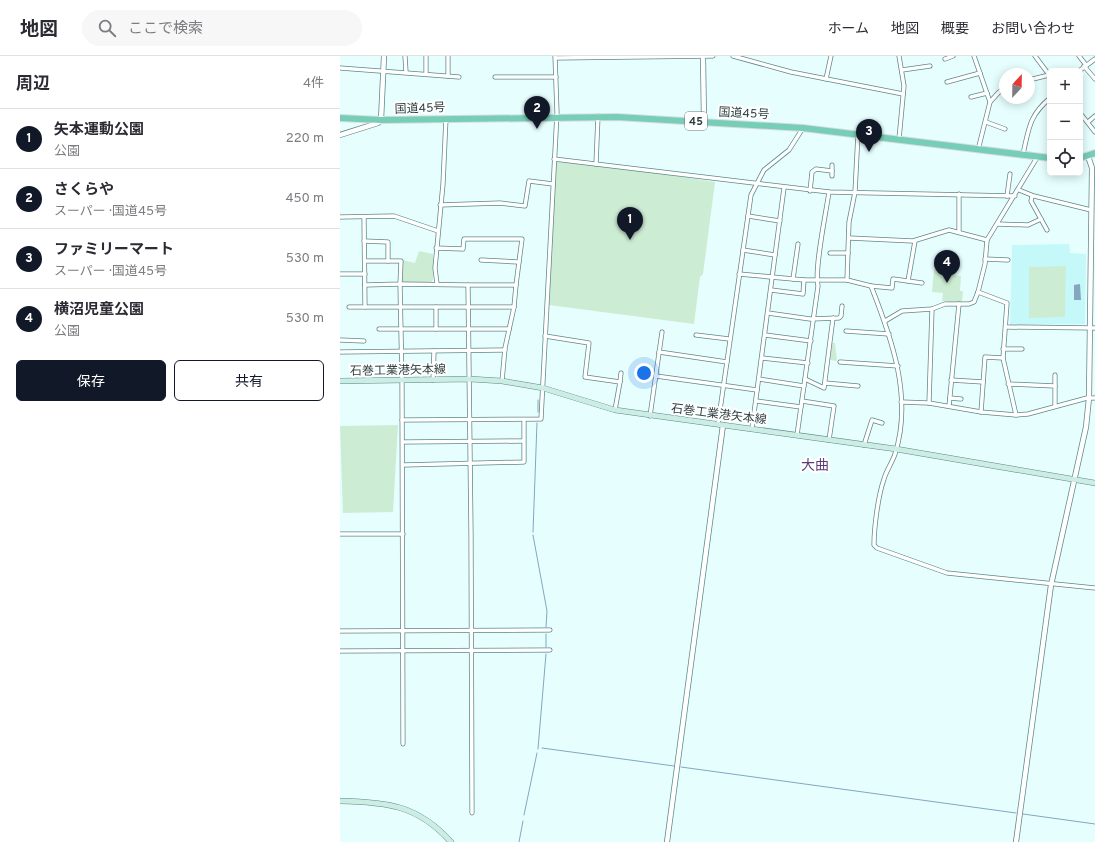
<!DOCTYPE html>
<html lang="ja">
<meta charset="utf-8">
<style>
body{margin:0;font-family:Overpass,"Noto Sans JP",sans-serif;background:#f7f7f7;color:#2b2b33}
.controls{position:absolute;right:12px;top:12px;display:grid;overflow:hidden;border-radius:6px;box-shadow:0 2px 10px #0003}
.controls button{width:36px;height:36px;display:grid;place-items:center;padding:0;border:0;border-bottom:1px solid #e1e1e2;background:#fff;color:#2b2b33;font:20px sans-serif}
.compass{position:absolute;left:659px;top:12px;width:36px;height:36px;border-radius:50%;background:#fff;box-shadow:0 2px 10px #0003;rotate:22deg}
.you{position:absolute;left:304px;top:317px;width:14px;height:14px;margin:-10px;border:3px solid #fff;border-radius:50%;background:#1a73e8;box-shadow:0 0 0 6px #1a73e833}
.badge{display:grid;place-items:center;width:26px;height:26px;border-radius:50%;background:#111827;color:#fff;font-size:13px;font-weight:700}
.pin{position:absolute;translate:-50% -33px;filter:drop-shadow(0 1px 2px #0008)}
.pin::after{content:'';position:absolute;top:21px;width:14px;height:12px;background:inherit;clip-path:polygon(0 0,100% 0,50% 100%)}
.list{margin:0;padding:0;list-style:none}
h2{display:flex;justify-content:space-between;align-items:center;height:52px;margin:0;padding:0 16px;font-size:17px}
h2 small{font-size:13px;font-weight:400;color:#7c7c81}
.list li{display:grid;grid-template-columns:26px 1fr auto;gap:12px;align-items:center;box-sizing:border-box;height:60px;padding:0 16px;border-top:1px solid #e1e1e2}
.list b{display:block;font-size:15px;white-space:nowrap}
.list p{margin:0;font-size:13px;white-space:nowrap;color:#7c7c81}
.list em{font-size:13px;font-style:normal;color:#7c7c81}
.actions{display:flex;gap:8px;padding:12px 16px}
.actions a{flex:1;padding:9px 0;border:1px solid #111827;border-radius:6px;text-align:center;font-size:14px;color:#111827}
.actions .main{background:#111827;color:#fff}
.icon{flex:none;width:22px;height:22px;fill:none;stroke:currentColor;stroke-width:2;stroke-linecap:round;stroke-linejoin:round}
.map{position:relative;flex:none;width:755px;height:786px;overflow:hidden}
header{display:flex;align-items:center;gap:24px;box-sizing:border-box;height:56px;padding:0 20px;background:#fff;border-bottom:1px solid #e1e1e2}
header strong{font-size:19px}
nav{display:flex;gap:22px;margin-inline-start:auto;font-size:14px}
.search{width:280px;height:36px;background:#f7f7f7;display:flex;align-items:center;gap:10px;box-sizing:border-box;padding:0 14px;border-radius:22px;color:#7c7c81;font-size:15px}
main{display:flex}
aside{flex:1;background:#fff}
.map>svg:first-child{display:block}
</style>
<header>
<strong>地図</strong>
<div class="search"><svg class="icon" aria-label="search" viewBox="0 0 24 24"><circle cx="10" cy="10" r="6"/><path d="M15 15l6 6"/></svg>ここで検索</div>
<nav><a>ホーム</a><a>地図</a><a>概要</a><a>お問い合わせ</a></nav>
</header>
<main>
<aside>
<h2>周辺<small>4件</small></h2>
<ul class="list">
<li><span class="badge">1</span><div><b>矢本運動公園</b><p>公園</p></div><em>220 m</em></li>
<li><span class="badge">2</span><div><b>さくらや</b><p>スーパー · 国道45号</p></div><em>450 m</em></li>
<li><span class="badge">3</span><div><b>ファミリーマート</b><p>スーパー · 国道45号</p></div><em>530 m</em></li>
<li><span class="badge">4</span><div><b>横沼児童公園</b><p>公園</p></div><em>530 m</em></li>
</ul>
<div class="actions"><a class="main">保存</a><a>共有</a></div>
</aside>
<div class="map">
<svg width="755" height="786" viewBox="0 0 755 786">
<rect width="100%" height="100%" fill="#e6fefe"/>
<!-- built -->
<polygon fill="#c5f9f9" points="729,188 730,197 746,198 745,268 670,269 672,189"/>
<!-- green -->
<g fill="#ccedd3">
<polygon points="216,106 284,112 375,126 363,218 360,221 354,268 209,249"/>
<polygon points="79,195 93,198 93,224 91,226 64,227 62,225 62,204 75,207"/>
<polygon points="726,210 725,261 689,262 689,211"/>
<polygon points="594,213 606,214 606,218 621,220 620,235 623,235 622,246 602,245 603,237 592,236"/>
<polygon points="492,287 495,287 497,305 490,304"/>
<polygon points="58,369 53,456 3,457 0,370"/>
</g>
<!-- water -->
<polygon fill="#84a6c0" points="740,228 741,244 734,244 734,229"/>
<g fill="none" stroke-linecap="round" stroke-linejoin="round">
<!-- stream -->
<g stroke="#84a6c0" stroke-width="1">
<polyline points="198,356 198,344"/>
<polyline points="193,476 197,367"/>
<polyline points="193,479 207,555 206,571"/>
<polyline points="206,591 206,578"/>
<polyline points="202,692 334,710"/>
<polyline points="198,693 206,598"/>
<polyline points="341,711 676,757"/>
<polyline points="683,758 755,768"/>
<polyline points="184,759 197,697"/>
<polyline points="179,786 183,765"/>
</g>
<defs>
<g id="minor">
<polyline points="65,0 66,16"/>
<polyline points="86,0 86,18"/>
<polyline points="393,0 451,16 563,38"/>
<polyline points="634,0 650,46 638,94"/>
<polyline points="695,0 710,20"/>
<polyline points="739,0 746,9"/>
<polyline points="216,2 373,0"/>
<polyline points="605,3 613,0"/>
<polyline points="744,10 755,23"/>
<polyline points="0,12 119,21"/>
<polyline points="562,14 590,10"/>
<polyline points="739,15 755,3"/>
<polyline points="108,20 108,0"/>
<polyline points="155,21 216,21"/>
<polyline points="486,23 491,0"/>
<polyline points="689,24 709,19"/>
<polyline points="607,26 640,17"/>
<polyline points="631,41 647,37"/>
<polyline points="650,46 659,36 665,32"/>
<polyline points="740,57 755,76"/>
<polyline points="646,66 665,73"/>
<polyline points="748,66 755,60"/>
<path d="M518,78L515,136L509,166L507,224L531,230C552,283 573,342 555,398C552,407 546,415 544,423C538,440 534,472 534,489L537,492L607,517L755,532"/>
<polyline points="559,83 564,30 559,0"/>
<path d="M683,98C689,72 689,60 710,42"/>
<polyline points="214,103 489,136 675,140"/>
<polyline points="256,108 258,60"/>
<polyline points="492,120 492,109"/>
<polyline points="679,134 694,140 751,154"/>
<polyline points="470,135 472,116 476,113 492,115"/>
<polyline points="619,138 619,176"/>
<polyline points="667,140 670,118"/>
<polyline points="692,140 691,145 707,174"/>
<polyline points="100,149 160,147 185,150 189,125 213,128"/>
<polyline points="408,160 440,165"/>
<polyline points="0,161 54,160 98,175"/>
<polyline points="24,161 25,251 174,251 165,292 162,325"/>
<polyline points="657,168 688,169 701,163"/>
<polyline points="509,182 573,185 609,174 647,184"/>
<polyline points="24,185 48,186 48,205"/>
<polyline points="96,192 123,193 124,183 182,183 176,229"/>
<polyline points="403,194 435,199"/>
<polyline points="490,197 508,197"/>
<polyline points="645,203 668,204"/>
<polyline points="141,204 179,206"/>
<polyline points="25,205 61,205 60,228 25,229"/>
<polyline points="0,218 25,218"/>
<polyline points="399,218 464,224 507,224"/>
<polyline points="453,223 458,188"/>
<polyline points="568,225 582,227"/>
<polyline points="97,228 95,212 103,128 106,62"/>
<polyline points="128,229 176,229 174,251"/>
<polyline points="531,230 552,232 553,223 568,225 575,185"/>
<polyline points="431,234 463,238 464,224"/>
<polyline points="638,236 667,247 663,302 676,359"/>
<polyline points="9,251 25,251"/>
<polyline points="96,251 96,273"/>
<polyline points="428,257 470,263 499,262 501,260 502,250"/>
<polyline points="545,265 562,255 592,253 605,248 629,248 634,246 638,236 645,208 647,184 698,100"/>
<polyline points="666,271 755,272"/>
<polyline points="39,273 169,273"/>
<polyline points="506,275 549,278"/>
<polyline points="356,279 389,283"/>
<polyline points="425,279 471,285"/>
<polyline points="205,280 249,287 245,321 280,326 275,354"/>
<polyline points="0,284 24,285"/>
<polyline points="663,293 682,293"/>
<polyline points="0,296 165,294"/>
<polyline points="319,296 387,306"/>
<polyline points="422,302 468,307"/>
<polyline points="500,306 558,310"/>
<polyline points="316,320 417,334"/>
<polyline points="419,323 464,330"/>
<polyline points="465,323 484,332 493,262"/>
<polyline points="93,324 94,295"/>
<polyline points="611,324 643,326"/>
<polyline points="280,326 281,317"/>
<polyline points="485,327 518,330"/>
<polyline points="668,328 715,330 715,349"/>
<polyline points="715,330 715,319"/>
<polyline points="610,342 621,343"/>
<polyline points="416,345 461,351"/>
<polyline points="462,345 494,350 489,384"/>
<polyline points="561,346 589,347 641,356 676,359 688,358 747,342 755,342"/>
<polyline points="589,347 592,253"/>
<polyline points="609,350 619,248"/>
<polyline points="641,356 645,301 663,302"/>
<polyline points="310,360 322,276"/>
<polyline points="62,364 201,363 217,57 215,0"/>
<polyline points="378,368 411,139 424,114 449,94 463,72"/>
<polyline points="412,372 444,132"/>
<path d="M457,379L478,230C474,213 486,157 489,136"/>
<polyline points="63,386 183,385"/>
<polyline points="524,389 532,364 542,367"/>
<polyline points="63,409 184,406 184,364"/>
<polyline points="0,478 63,478"/>
<polyline points="0,575 210,574"/>
<polyline points="0,595 210,594"/>
<polyline points="63,688 62,325 60,228 128,229 131,477 132,757"/>
</g>
<g id="tertiary">
<polyline points="363,0 364,66"/>
<polyline points="0,79 38,67 41,64 44,0"/>
<polyline points="327,786 383,369"/>
<polyline points="676,786 711,529 746,371 749,342 752,112 748,100"/>
</g>
<g id="secondary">
<polyline points="0,325 130,323 162,325 203,332 275,354 556,393 755,427"/>
<path d="M0,745C47,746 78,749 111,786"/>
</g>
<g id="trunk">
<polyline points="0,62 41,64 277,61 463,72 710,102"/>
<polyline points="740,102 755,97"/>
</g>
</defs>
<!-- minor casing -->
<use href="#minor" stroke="#608787" stroke-width="5"/>
<!-- tertiary casing -->
<use href="#tertiary" stroke="#608787" stroke-width="6"/>
<!-- secondary casing -->
<use href="#secondary" stroke="#608787" stroke-width="6"/>
<!-- trunk casing -->
<use href="#trunk" stroke="#d9dcdc" stroke-width="8"/>
<!-- minor -->
<use href="#minor" stroke="#fff" stroke-width="3.5"/>
<!-- tertiary -->
<use href="#tertiary" stroke="#fff" stroke-width="4.5"/>
<!-- secondary -->
<use href="#secondary" stroke="#cbede4" stroke-width="5"/>
<!-- trunk -->
<use href="#trunk" stroke="#76ceb8" stroke-width="6"/>
</g>
<g text-anchor="middle" stroke-width="4" stroke-linejoin="round" paint-order="stroke">
<!-- shield labels -->
<rect fill="#fff" stroke="#6d7979" stroke-width="1" x="345" y="56" width="22" height="18" rx="3"/>
<g font-size="11" font-weight="bold" fill="#2e3f3f">
<text x="356" y="69">45</text>
</g>
<!-- street labels -->
<g font-size="12" fill="#2e3f3f" stroke="#fff">
<text transform="translate(80 52) rotate(-2)" y="4">国道45号</text>
<text transform="translate(404 57) rotate(3)" y="4">国道45号</text>
<text transform="translate(58 314) rotate(-1)" y="4">石巻工業港矢本線</text>
<text transform="translate(379 358) rotate(7)" y="4">石巻工業港矢本線</text>
</g>
<!-- quarter labels -->
<g font-size="14" fill="#5d3c76" stroke="#fff">
<text x="475" y="414">大曲</text>
</g>
</g>
</svg>
<div class="controls">
<button>+</button>
<button>−</button>
<button><svg class="icon" aria-label="locate" viewBox="0 0 24 24"><circle cx="12" cy="12" r="6"/><path d="M12 2v4M12 18v4M2 12h4M18 12h4"/></svg></button>
</div>
<svg class="compass" viewBox="-18 -18 36 36"><path d="M0-13l5 13h-10z" fill="#e53935"/><path d="M0 13l5-13h-10z" fill="#7c7c81"/></svg>
<div class="you"></div>
<div class="pin badge" style="left:290px;top:184px">1</div>
<div class="pin badge" style="left:197px;top:73px">2</div>
<div class="pin badge" style="left:529px;top:96px">3</div>
<div class="pin badge" style="left:607px;top:227px">4</div>
</div>
</main>
